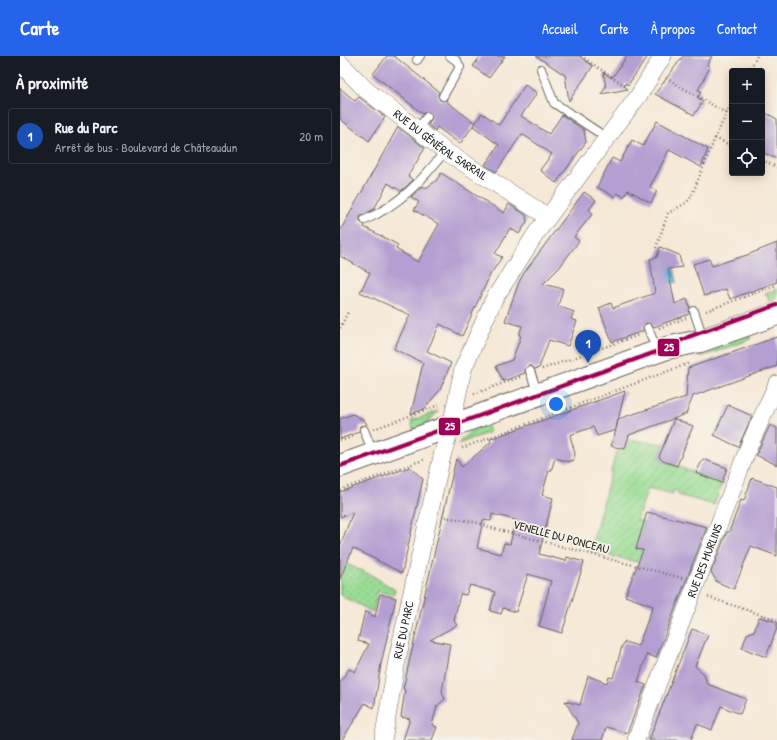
<!DOCTYPE html>
<html lang="fr">
<meta charset="utf-8">
<style>
body{margin:0;font-family:"Patrick Hand",sans-serif;background:#242831;color:#f1f3f6}
.controls{position:absolute;right:12px;top:12px;display:grid;overflow:hidden;border-radius:4px;box-shadow:0 2px 10px #0003}
.controls button{width:36px;height:36px;display:grid;place-items:center;padding:0;border:0;border-bottom:1px solid #363941;background:#171b24;color:#f1f3f6;font:20px sans-serif}
.you{position:absolute;left:216px;top:348px;width:14px;height:14px;margin:-10px;border:3px solid #fff;border-radius:50%;background:#1a73e8;box-shadow:0 0 0 6px #1a73e833}
.badge{display:grid;place-items:center;width:26px;height:26px;border-radius:50%;background:#2563eb;color:#fff;font-size:13px;font-weight:700}
.pin{position:absolute;translate:-50% -33px;filter:drop-shadow(0 1px 2px #0008)}
.pin::after{content:'';position:absolute;top:21px;width:14px;height:12px;background:inherit;clip-path:polygon(0 0,100% 0,50% 100%)}
.list{margin:0;padding:0;list-style:none}
h2{display:flex;justify-content:space-between;align-items:center;height:52px;margin:0;padding:0 16px;font-size:17px}
h2 small{font-size:13px;font-weight:400;color:#9ea1a6}
.list li{display:grid;grid-template-columns:26px 1fr auto;gap:12px;align-items:center;box-sizing:border-box;height:56px;margin:0 8px 8px;padding:0 8px;border:1px solid #363941;border-radius:4px}
.list b{display:block;font-size:15px;white-space:nowrap}
.list p{margin:0;font-size:13px;white-space:nowrap;color:#9ea1a6}
.list em{font-size:13px;font-style:normal;color:#9ea1a6}
.icon{flex:none;width:22px;height:22px;fill:none;stroke:currentColor;stroke-width:2;stroke-linecap:round;stroke-linejoin:round}
.map{position:relative;flex:none;width:437px;height:684px;overflow:hidden}
header{display:flex;align-items:center;gap:24px;box-sizing:border-box;height:56px;padding:0 20px;background:#2563eb;color:#fff}
header strong{font-size:19px}
nav{display:flex;gap:22px;margin-inline-start:auto;font-size:14px}
main{display:flex}
aside{flex:1;background:#171b24}
.map>svg:first-child{display:block}
</style>
<header>
<strong>Carte</strong>
<nav><a>Accueil</a><a>Carte</a><a>À propos</a><a>Contact</a></nav>
</header>
<main>
<aside>
<h2>À proximité<small></small></h2>
<ul class="list">
<li><span class="badge" style="background:#1a4fb4">1</span><div><b>Rue du Parc</b><p>Arrêt de bus · Boulevard de Châteaudun</p></div><em>20 m</em></li>
</ul>
</aside>
<div class="map">
<svg width="437" height="684" viewBox="0 0 437 684">
<defs>
<pattern id="grass-dots" width="8" height="8" patternUnits="userSpaceOnUse"><rect width="8" height="8" fill="#99dc94"/><path d="M2 2h.1M6 6h.1" fill="none" stroke="#83bc7f" stroke-width="1.8" stroke-linecap="round"/></pattern>
<pattern id="garden-furrows" width="10" height="10" patternUnits="userSpaceOnUse"><rect width="10" height="10" fill="#99dc94"/><path d="M-1 1l2-2M0 10L10 0M9 11l2-2" fill="none" stroke="#83bc7f"/></pattern>
<pattern id="water-rules" width="6" height="5" patternUnits="userSpaceOnUse"><rect width="6" height="5" fill="#64bde1"/><path d="M0 2.5h6" fill="none" stroke="#56a2c0"/></pattern>
</defs>
<rect width="100%" height="100%" fill="#f7f3e8"/>
<filter id="ink" filterUnits="userSpaceOnUse"><feTurbulence type="fractalNoise" baseFrequency=".025" numOctaves="2"/><feDisplacementMap in="SourceGraphic" scale="8" xChannelSelector="R" yChannelSelector="G"/><feConvolveMatrix kernelMatrix="1 2 1 2 8 2 1 2 1" color-interpolation-filters="sRGB"/></filter>
<filter id="wash" filterUnits="userSpaceOnUse"><feTurbulence type="fractalNoise" baseFrequency=".012" numOctaves="4" result="noise"/><feDisplacementMap in="SourceGraphic" scale="16" xChannelSelector="R" yChannelSelector="G"/><feGaussianBlur stdDeviation="0.9" result="paint"/><feColorMatrix in="noise" values="0 0 0 0 0 0 0 0 0 0 0 0 0 0 0 0 0 1.4 0 .05"/><feComposite in="paint" operator="in"/></filter>
<g filter="url(#wash)">
<rect width="100%" height="100%" fill="#f6e8d6"/>
<!-- grass -->
<polygon fill="url(#grass-dots)" stroke="#5a7c58" points="0,505 33,520 55,534 53,539 38,535 33,556 0,539"/>
<!-- garden -->
<g fill="url(#garden-furrows)" stroke="#5a7c58">
<polygon points="437,233 437,243 430,246 425,237"/>
<polygon points="409,278 411,283 361,301 359,295"/>
<polygon points="98,355 84,371 74,375 71,365"/>
<polygon points="146,366 150,376 118,388 131,374"/>
<polygon points="290,384 324,388 319,401 323,405 382,427 374,449 338,439 339,436 333,434 333,438 308,432 297,464 304,466 296,493 354,507 348,518 250,495 276,397"/>
</g>
<!-- water -->
<polygon fill="url(#water-rules)" stroke="#406c7e" points="333,207 337,226 327,228 324,208"/>
<g id="blocks">
<!-- building -->
<g fill="#b39fd1" fill-rule="evenodd">
<polygon points="47,0 54,0 99,36 98,40 100,44 103,45 107,43 106,45 135,67 120,88 97,71 95,75 88,69 92,62 90,57 85,56 83,58 33,18"/>
<polygon points="141,0 165,0 149,22 133,10"/>
<polygon points="196,0 239,0 253,10 229,45 225,19"/>
<polygon points="287,0 308,0 288,29 286,27 284,30 288,33 261,38 266,31 263,16 272,22"/>
<polygon points="343,0 372,0 367,9 370,11 358,34 361,35 358,42 363,45 354,59 315,38"/>
<polygon points="185,29 197,37 181,60 209,78 222,59 244,74 246,86 216,127 200,114 212,98 182,78 156,116 145,109 159,89 133,70 142,57 159,69"/>
<polygon points="0,32 15,45 19,41 45,61 29,85 0,63"/>
<polygon points="422,55 437,63 437,103 422,96"/>
<polygon points="317,65 368,93 361,111 329,94 310,131 317,135 311,147 288,134 284,141 277,137 275,141 257,131 272,102 280,106 292,84 303,90"/>
<polygon points="58,71 85,92 68,120 73,124 61,135 48,127 34,153 20,161 20,166 25,169 24,171 58,189 56,193 78,206 99,168 74,154 79,146 71,141 83,130 86,132 96,125 101,117 164,157 169,148 186,159 187,166 179,178 170,172 155,198 162,201 150,219 122,280 100,268 87,295 111,307 100,334 84,353 71,358 83,307 54,293 70,259 20,236 30,217 0,200 0,175"/>
<polygon points="244,136 256,144 249,154 253,157 234,181 239,185 219,212 203,228 223,233 218,250 234,256 231,263 237,265 228,290 209,284 199,312 195,313 191,310 188,310 185,314 185,317 163,325 156,310 172,304 181,280 179,279 182,270 165,265 179,226 184,217"/>
<polygon points="437,187 437,226 390,243 386,233 364,240 353,208 369,203 372,210 407,199"/>
<polygon points="320,191 339,199 342,211 328,213 335,248 347,243 350,252 349,258 314,271 311,268 306,267 303,271 303,275 272,286 259,252 271,247 273,252 315,237 310,203 317,201"/>
<path d="M437,281V310L353,340L346,358L289,379L285,393L271,390L276,374L257,380L253,371L230,379L235,398L233,405L230,404L229,406L215,402L211,415L209,414L202,439L213,442L199,498L226,505L227,501L244,506L222,577L199,570L211,525L188,518L176,556L163,552L161,558L150,555L155,536L130,529L126,539L120,538L114,565L117,569L90,584L110,588L102,636L105,643L97,650L92,669L97,671L92,684H63L70,663L61,661L65,634L63,633L116,403L122,411L151,386L150,383L285,335L276,373L278,363L346,341L348,312ZM152,458L176,464L170,488L164,487L161,498L137,492L143,464L151,465Z"/>
<polygon points="388,349 412,360 398,391 374,379"/>
<polygon points="13,358 25,365 27,369 20,370 19,376 0,383 0,363"/>
<polygon points="334,363 353,370 337,410 323,405 319,401"/>
<polygon points="430,369 437,372 437,409 416,399"/>
<polygon points="363,403 387,412 382,427 356,417"/>
<polygon points="70,411 83,423 62,517 13,492 0,523 0,490 13,456 0,461 0,436"/>
<polygon points="412,422 437,431 437,500 411,490 394,533 377,526 371,516 387,476 389,476 401,444 404,445"/>
<polygon points="307,456 367,471 316,602 307,598 298,626 306,629 287,677 266,671 262,684 232,684 238,667 225,645 240,649 248,620 267,627 269,621 273,622 282,590 285,586 298,590 313,550 285,540 303,494 296,493"/>
<polygon points="40,538 56,542 41,608 34,652 25,647 2,684 0,684 0,626 9,613 15,616 29,588 18,585 25,555 35,561"/>
<polygon points="419,561 437,566 437,572 426,601 402,592 407,578 414,575"/>
<polygon points="352,573 368,579 355,610 364,618 367,628 406,643 400,658 381,650 372,674 357,668 351,684 309,684"/>
</g>
</g>
</g>
<g filter="url(#ink)">
<use href="#blocks" fill-opacity="0" stroke="#68635d" stroke-width="1"/>
<g fill="none" stroke-linecap="round" stroke-linejoin="round">
<defs>
<g id="service">
<polyline points="77,4 80,0"/>
<polyline points="201,13 214,47 267,82"/>
<polyline points="103,40 120,11 117,5 110,0"/>
<polyline points="77,73 87,61"/>
<path d="M25,164C60,148 82,125 105,95"/>
<polyline points="354,255 361,276"/>
<polyline points="308,272 317,295"/>
<polyline points="190,315 198,338"/>
<polyline points="24,374 33,397"/>
</g>
<g id="minor">
<path id="s1" d="M0,7L26,34L105,95L208,161"/>
<path id="s2" d="M43,684L57,604L102,400L111,370L123,313L154,243L197,176L299,39L323,0"/>
<path id="s3" d="M296,684L409,390L437,328"/>
</g>
<polyline id="secondary" points="0,410 327,292 360,285 437,258"/>
</defs>
<!-- service casing -->
<use href="#service" stroke="#68635d" stroke-width="10"/>
<!-- minor casing -->
<use href="#minor" stroke="#68635d" stroke-width="18"/>
<!-- secondary casing -->
<use href="#secondary" stroke="#68635d" stroke-width="24"/>
<!-- path -->
<g stroke="#68635d" stroke-width="2.5" stroke-dasharray="1 3" stroke-linecap="butt">
<polyline points="241,0 287,31"/>
<polyline points="409,15 417,0"/>
<polyline points="326,22 386,57"/>
<polyline points="375,82 392,90"/>
<polyline points="422,104 437,111"/>
<polyline points="316,192 328,157 346,147 351,141 375,82 392,46"/>
<polyline points="366,255 437,229"/>
<polyline points="0,272 8,256"/>
<polyline points="319,272 346,262"/>
<polyline points="202,313 299,279"/>
<polyline points="134,338 180,321"/>
<polyline points="34,373 99,349"/>
<polyline points="0,385 15,380"/>
<polyline points="122,392 350,307"/>
<polyline points="0,434 86,403"/>
<path d="M105,461C115,463 142,466 148,471L342,522"/>
<polyline points="368,541 437,564"/>
</g>
<!-- service -->
<use href="#service" stroke="#fff" stroke-width="8"/>
<!-- minor -->
<use href="#minor" stroke="#fff" stroke-width="17"/>
<!-- secondary -->
<use href="#secondary" stroke="#fff" stroke-width="22"/>
<defs>
<polyline id="bus-1" points="0,410 327,292 348,281 437,249"/>
</defs>
<!-- bus-1 casing -->
<use href="#bus-1" stroke="#f7f3e8" stroke-width="7"/>
<!-- bus-1 -->
<use href="#bus-1" stroke="#9f0057" stroke-width="4"/>
</g>
</g>
<g text-anchor="middle" stroke-width="3.5" stroke-linejoin="round" paint-order="stroke">
<!-- street labels -->
<g font-size="12" fill="#1c1c1c" stroke="#f7f3e8">
<text dy="4" stroke="none"><textPath href="#s1" startOffset="130">RUE DU GÉNÉRAL SARRAIL</textPath></text>
<text transform="translate(221 481) rotate(15)" y="4">VENELLE DU PONCEAU</text>
<text dy="4" stroke="none"><textPath href="#s3" startOffset="192">RUE DES MURLINS</textPath></text>
<text dy="4" stroke="none"><textPath href="#s2" startOffset="112">RUE DU PARC</textPath></text>
</g>
</g>
<g stroke="#f7f3e8" stroke-width="1.5">
<rect x="317" y="282" width="23" height="19" rx="4" fill="#9f0057"/>
<rect x="98" y="361" width="23" height="19" rx="4" fill="#9f0057"/>
</g>
<g font-size="11" text-anchor="middle" font-weight="bold" fill="#fff">
<text x="329" y="295">25</text>
<text x="110" y="374">25</text>
</g>
</svg>
<div class="controls">
<button>+</button>
<button>−</button>
<button><svg class="icon" aria-label="locate" viewBox="0 0 24 24"><circle cx="12" cy="12" r="6"/><path d="M12 2v4M12 18v4M2 12h4M18 12h4"/></svg></button>
</div>
<div class="you"></div>
<div class="pin badge" style="left:248px;top:307px;background:#1a4fb4">1</div>
</div>
</main>
